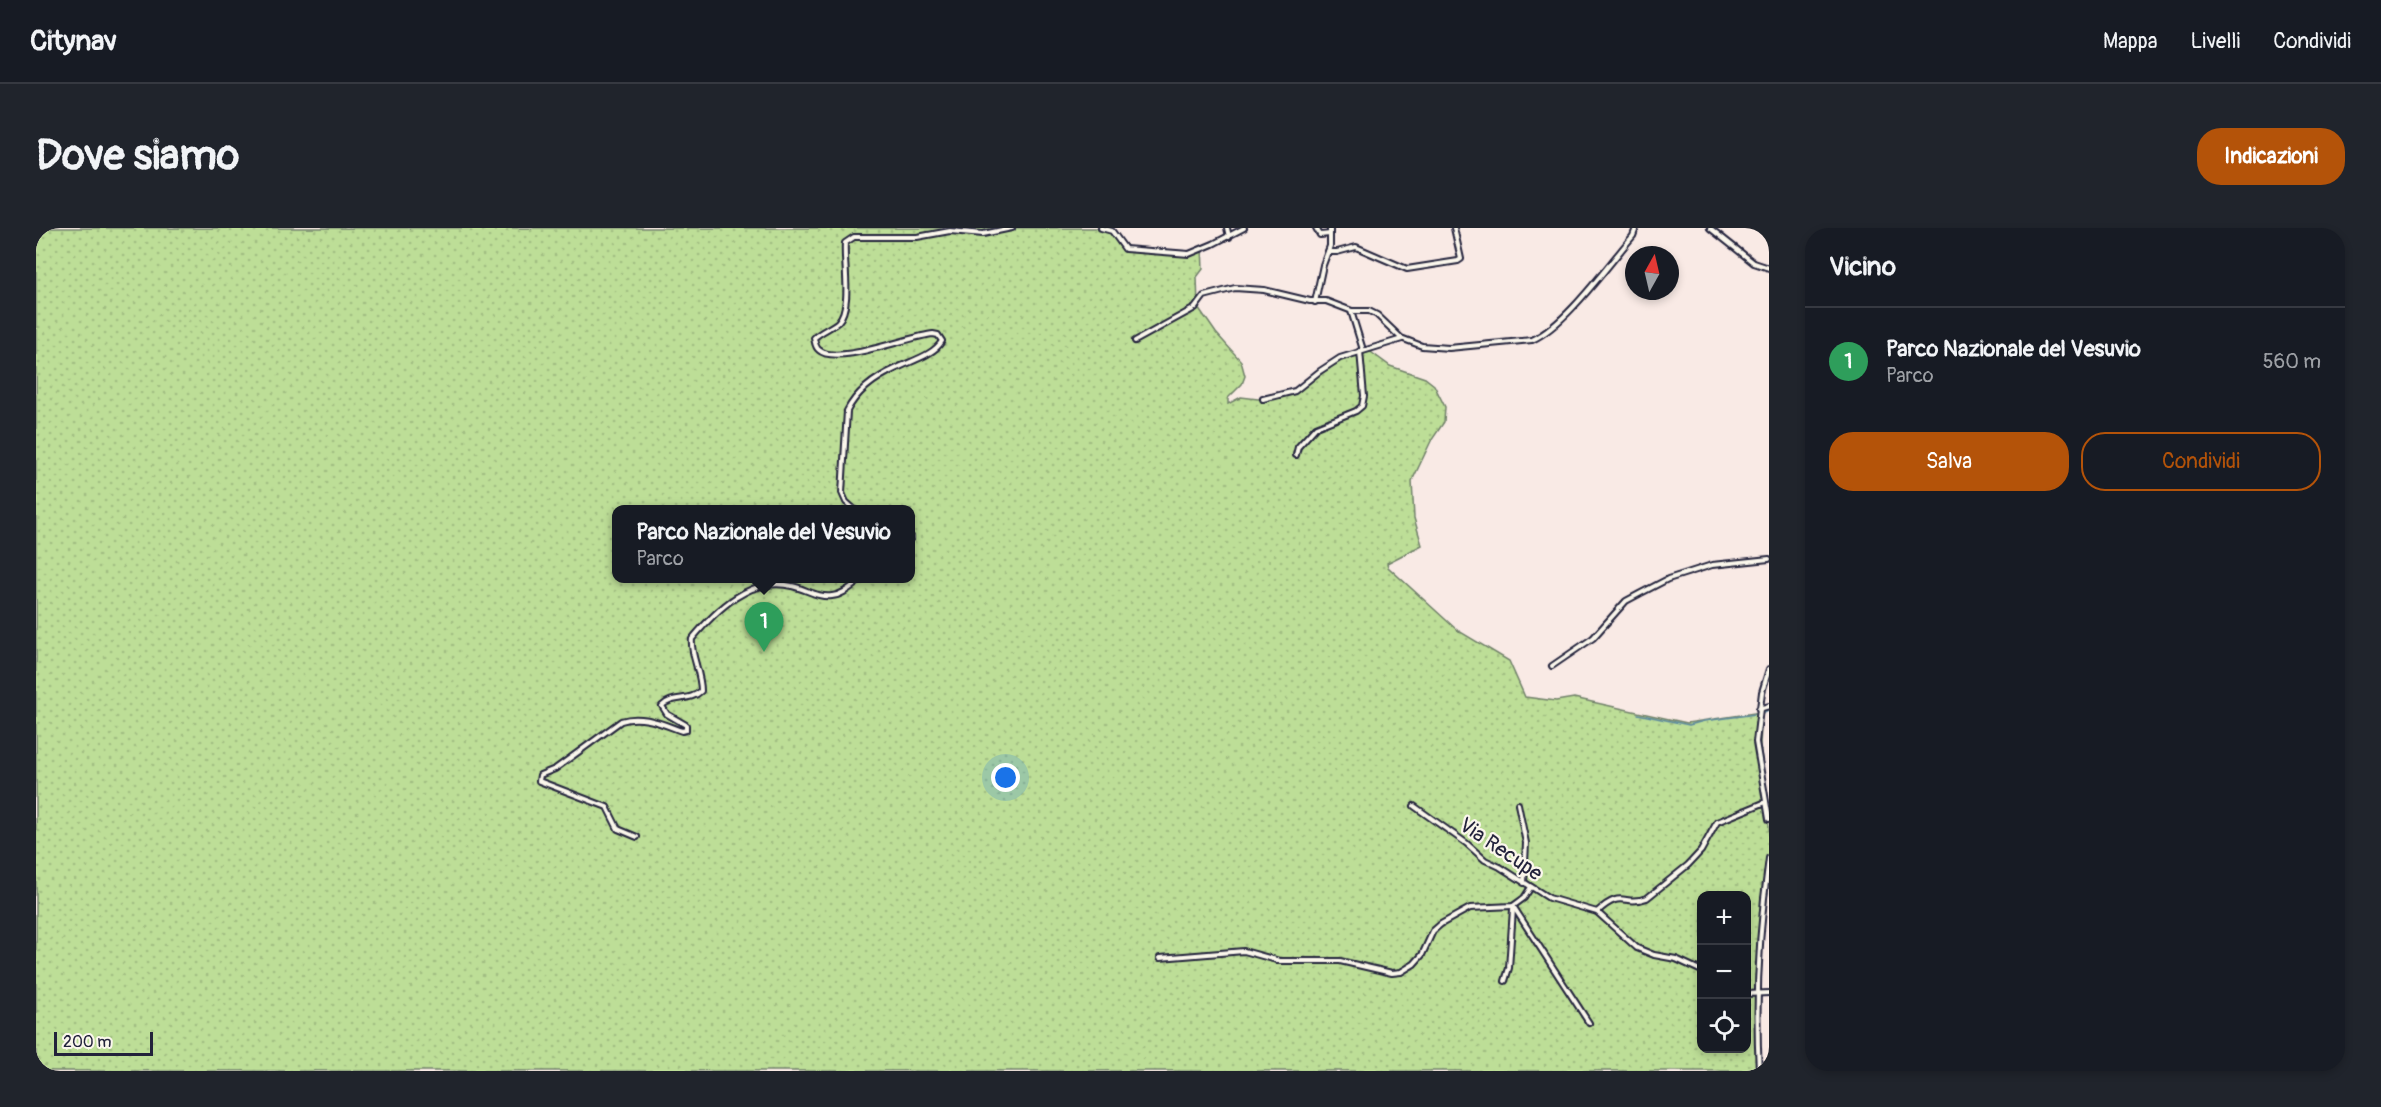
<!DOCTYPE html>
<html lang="it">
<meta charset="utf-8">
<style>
body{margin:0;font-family:Pangolin,sans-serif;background:#20242c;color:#f1f3f6}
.controls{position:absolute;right:18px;bottom:18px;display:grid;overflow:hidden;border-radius:12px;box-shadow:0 3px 9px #0003}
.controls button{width:54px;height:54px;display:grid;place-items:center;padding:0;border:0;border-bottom:2px solid #363941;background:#171b24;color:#f1f3f6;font:30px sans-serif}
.compass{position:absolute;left:1589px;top:18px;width:54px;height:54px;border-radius:50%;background:#171b24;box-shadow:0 3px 9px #0003;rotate:8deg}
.scale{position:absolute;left:18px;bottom:15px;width:99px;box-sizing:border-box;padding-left:6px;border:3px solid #22223b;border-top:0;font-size:16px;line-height:21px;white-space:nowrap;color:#22223b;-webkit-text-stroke:4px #fbf7ec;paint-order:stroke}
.you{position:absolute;left:970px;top:550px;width:21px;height:21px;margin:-15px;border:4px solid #fff;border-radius:50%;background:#1a73e8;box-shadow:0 0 0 9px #1a73e833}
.badge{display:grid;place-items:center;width:39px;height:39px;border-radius:50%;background:#b45309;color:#fff;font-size:20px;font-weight:700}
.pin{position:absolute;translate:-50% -50px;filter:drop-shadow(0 2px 3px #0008)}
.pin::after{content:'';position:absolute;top:32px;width:21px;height:18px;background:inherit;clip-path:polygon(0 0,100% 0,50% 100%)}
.popup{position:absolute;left:576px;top:277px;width:303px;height:78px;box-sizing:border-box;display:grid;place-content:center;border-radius:12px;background:#171b24;filter:drop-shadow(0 2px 4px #0005);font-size:20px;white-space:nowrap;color:#9ea1a6}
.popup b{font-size:22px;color:#f1f3f6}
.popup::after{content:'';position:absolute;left:50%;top:100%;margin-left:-12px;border:12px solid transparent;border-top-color:#171b24}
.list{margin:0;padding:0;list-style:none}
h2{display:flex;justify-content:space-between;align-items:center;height:78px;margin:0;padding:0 24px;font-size:26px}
h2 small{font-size:20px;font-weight:400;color:#9ea1a6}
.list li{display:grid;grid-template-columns:39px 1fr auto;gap:18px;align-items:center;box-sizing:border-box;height:108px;padding:0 24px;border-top:2px solid #363941}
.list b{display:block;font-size:22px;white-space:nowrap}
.list p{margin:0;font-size:20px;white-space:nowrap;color:#9ea1a6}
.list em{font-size:20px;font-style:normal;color:#9ea1a6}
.actions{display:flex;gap:12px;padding:18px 24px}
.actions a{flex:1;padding:14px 0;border:2px solid #b45309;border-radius:24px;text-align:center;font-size:21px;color:#b45309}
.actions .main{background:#b45309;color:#fff}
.icon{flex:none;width:33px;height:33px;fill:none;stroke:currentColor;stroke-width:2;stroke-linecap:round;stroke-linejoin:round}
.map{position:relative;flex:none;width:1733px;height:843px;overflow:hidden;border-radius:24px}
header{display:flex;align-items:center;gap:36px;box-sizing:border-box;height:84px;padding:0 30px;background:#171b24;border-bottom:2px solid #363941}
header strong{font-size:28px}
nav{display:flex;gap:33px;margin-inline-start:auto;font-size:21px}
.intro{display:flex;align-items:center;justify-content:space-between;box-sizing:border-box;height:144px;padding:0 36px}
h1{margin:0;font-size:42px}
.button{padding:15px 27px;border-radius:24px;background:#b45309;color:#fff;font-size:21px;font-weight:700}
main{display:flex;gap:36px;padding:0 36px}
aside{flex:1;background:#171b24;border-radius:24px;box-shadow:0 3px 9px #0003}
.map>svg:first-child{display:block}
</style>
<header>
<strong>Citynav</strong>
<nav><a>Mappa</a><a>Livelli</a><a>Condividi</a></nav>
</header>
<div class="intro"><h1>Dove siamo</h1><a class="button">Indicazioni</a></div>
<main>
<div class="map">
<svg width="1733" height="843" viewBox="0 0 1733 843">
<defs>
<pattern id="park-dots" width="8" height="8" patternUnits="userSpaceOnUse" patternTransform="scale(1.5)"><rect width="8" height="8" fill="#bdde97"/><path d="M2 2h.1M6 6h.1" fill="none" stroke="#a2be83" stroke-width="1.8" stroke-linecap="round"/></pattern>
</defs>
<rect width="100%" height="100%" fill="#f9eae5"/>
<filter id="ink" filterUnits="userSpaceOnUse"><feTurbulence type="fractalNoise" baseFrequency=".0167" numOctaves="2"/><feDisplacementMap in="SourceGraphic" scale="12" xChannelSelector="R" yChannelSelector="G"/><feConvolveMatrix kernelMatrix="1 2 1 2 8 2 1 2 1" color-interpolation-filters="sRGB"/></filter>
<g filter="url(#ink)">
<!-- park -->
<path fill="url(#park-dots)" stroke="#708069" stroke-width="1.5" fill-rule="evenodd" d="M0,0H1074L1094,21L1151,25L1166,18L1167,41L1161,49L1162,79L1180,105L1205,133L1209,148L1206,156L1192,170V176L1205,169L1222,171L1238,169L1262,162L1298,131L1328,119L1354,138L1389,150L1398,157L1409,179L1408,194L1395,213L1376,253L1378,290L1386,317L1351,335L1352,339L1421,402L1473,433L1489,469L1520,473L1538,470L1651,495L1726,484L1724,517L1733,584V652L1725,728L1723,804L1725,843H0ZM581,282H875V350H581ZM1666,668H1710V820H1666Z"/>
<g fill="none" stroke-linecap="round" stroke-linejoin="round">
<!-- stream -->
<g stroke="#5d8aa0" stroke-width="1.5">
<polyline points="1727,484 1733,482"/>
<polyline points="1602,486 1653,497 1668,493 1720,486"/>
</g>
<defs>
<g id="minor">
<polyline points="1065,0 1076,3 1089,21 1153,26 1177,16 1208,0"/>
<polyline points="1191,0 1193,9"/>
<polyline points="1280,0 1284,7 1294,6"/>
<polyline points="1674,0 1718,35 1733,40"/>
<polyline points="1292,24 1301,24 1320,19 1371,41 1422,33 1425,31 1418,0"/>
<polyline points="1279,74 1287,37 1294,18 1294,0"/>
<polyline points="1315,83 1327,122"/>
<path d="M1099,113L1159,80L1168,68L1199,60L1228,62L1274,73H1290L1316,83H1333L1341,87L1365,110L1386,118L1413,120L1496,112C1530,97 1571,38 1597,8L1600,0"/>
<polyline points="1227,171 1259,163 1284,143 1304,130 1366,111"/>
<polyline points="1260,227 1262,219 1280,199 1320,183 1326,178 1328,168 1324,123"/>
<path d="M819,282L810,274L806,265L811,183C821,163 841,149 861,140C875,133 898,127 906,113L902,107L897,106C874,108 800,138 783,122C779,119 779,114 778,110C785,103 795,100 802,94C817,78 807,35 809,15L818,9H881L914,3L947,6L976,0"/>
<polyline points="875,309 875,310"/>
<polyline points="1516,438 1557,410 1590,373 1605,365 1632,351 1676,337 1733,331"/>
<polyline points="1733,441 1726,464 1720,514 1733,591"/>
<polyline points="1723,481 1733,478"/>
<polyline points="1482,576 1490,615 1488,655"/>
<polyline points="1378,578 1430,615 1449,632 1464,639 1513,670 1561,684 1601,720 1618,727 1640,731 1666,743"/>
<path d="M601,609L582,601L571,579L503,553L504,547L519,541L585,493C606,486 626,496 646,503L650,502V497L631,486L626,478C636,467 654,474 665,463C665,444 654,426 656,411C680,382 714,348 756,358C770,361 782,370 796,368C808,367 818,356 828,350"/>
<polyline points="1477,678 1553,795"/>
<path d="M1561,684C1587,660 1587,679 1611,670L1652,637L1665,623L1681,594L1730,574"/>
<polyline points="1124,730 1208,723 1244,733 1304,733 1356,745 1365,744 1378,736 1386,727 1397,703 1405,696 1434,680 1477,678 1488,670 1495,659"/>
<polyline points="1469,753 1473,740 1477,681"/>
<polyline points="1710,766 1733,765"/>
<path d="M1723,843C1719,771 1723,701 1733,630"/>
</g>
</defs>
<!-- minor casing -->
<use href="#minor" stroke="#22223b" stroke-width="8"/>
<!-- minor -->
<use href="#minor" stroke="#fbf7ec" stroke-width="4"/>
</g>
</g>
<g text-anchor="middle" stroke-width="4.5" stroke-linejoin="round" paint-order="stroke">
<!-- street labels -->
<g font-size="21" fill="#22223b" stroke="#fbf7ec">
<text transform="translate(1465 621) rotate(34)" y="7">Via Recupe</text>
</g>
</g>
</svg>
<div class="controls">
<button>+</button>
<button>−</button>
<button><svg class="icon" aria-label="locate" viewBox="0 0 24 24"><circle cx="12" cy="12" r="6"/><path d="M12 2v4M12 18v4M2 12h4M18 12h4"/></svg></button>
</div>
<svg class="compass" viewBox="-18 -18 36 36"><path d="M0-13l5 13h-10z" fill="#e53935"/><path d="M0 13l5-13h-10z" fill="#9ea1a6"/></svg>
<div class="scale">200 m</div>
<div class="you"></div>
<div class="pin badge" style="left:728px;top:424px;background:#2e9e5b">1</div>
<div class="popup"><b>Parco Nazionale del Vesuvio</b>Parco</div>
</div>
<aside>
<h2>Vicino<small></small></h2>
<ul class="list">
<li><span class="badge" style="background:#2e9e5b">1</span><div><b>Parco Nazionale del Vesuvio</b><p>Parco</p></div><em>560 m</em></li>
</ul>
<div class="actions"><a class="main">Salva</a><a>Condividi</a></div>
</aside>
</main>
